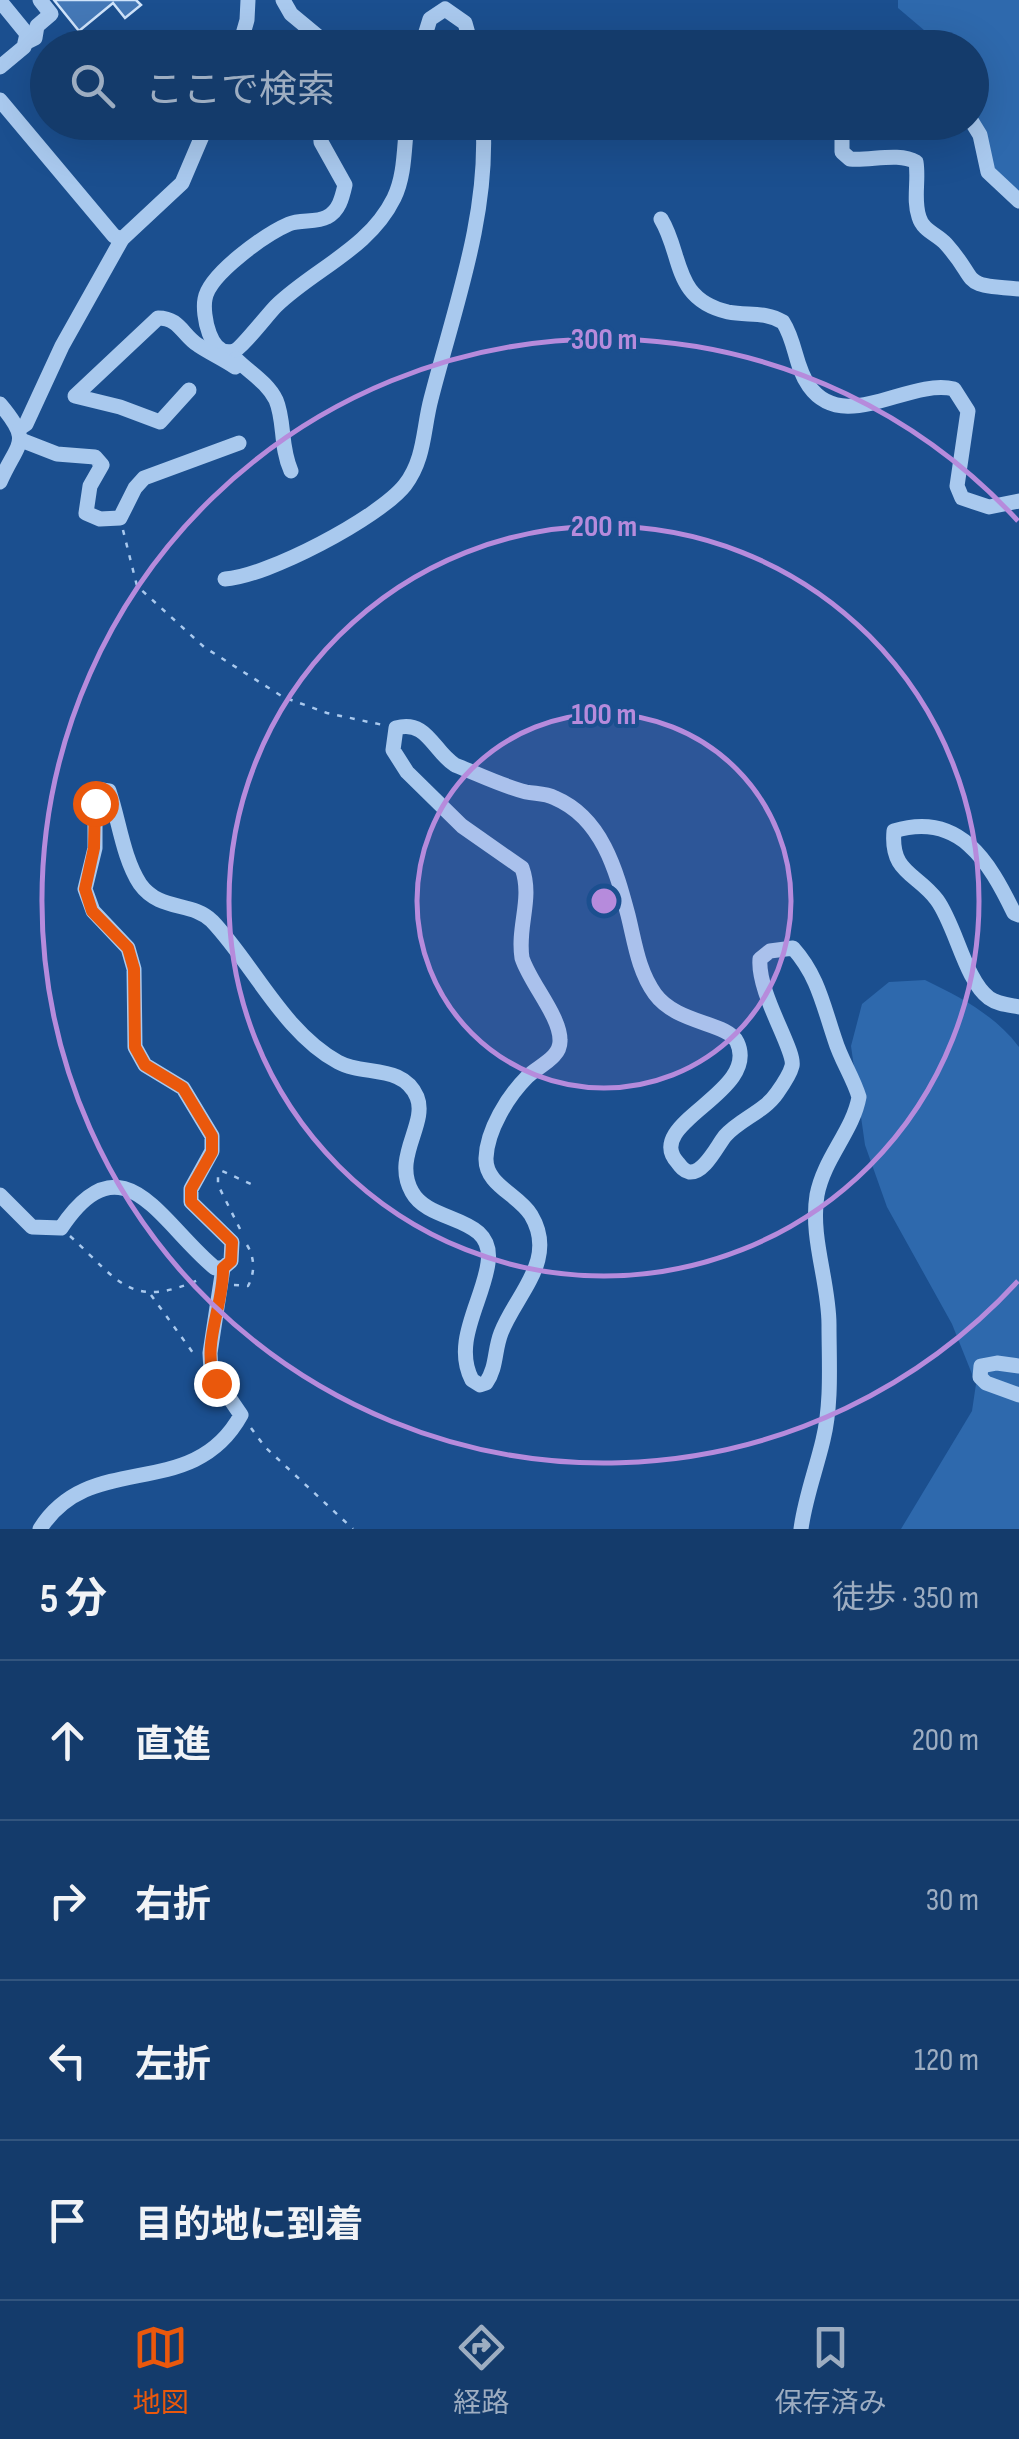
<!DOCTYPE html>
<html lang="ja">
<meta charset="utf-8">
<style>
body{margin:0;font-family:"Sofia Sans Condensed","Noto Sans JP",sans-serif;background:#214673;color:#f1f3f6}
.stop{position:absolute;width:30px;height:30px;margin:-22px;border:8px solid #ea580c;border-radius:50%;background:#fff}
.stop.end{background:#ea580c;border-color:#fff;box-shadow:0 2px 10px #0008}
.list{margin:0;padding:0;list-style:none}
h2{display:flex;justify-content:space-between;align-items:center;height:130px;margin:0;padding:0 40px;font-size:42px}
h2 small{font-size:32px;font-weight:400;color:#9dadc1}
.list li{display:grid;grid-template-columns:65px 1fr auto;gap:30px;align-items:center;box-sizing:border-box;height:160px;padding:0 40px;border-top:2px solid #33557e}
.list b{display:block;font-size:38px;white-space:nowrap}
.list em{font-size:32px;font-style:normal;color:#9dadc1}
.icon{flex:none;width:55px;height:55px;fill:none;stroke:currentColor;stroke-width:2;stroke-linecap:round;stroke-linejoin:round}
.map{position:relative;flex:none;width:1019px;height:1529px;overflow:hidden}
.search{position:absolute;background:#143b6b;box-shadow:0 10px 40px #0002;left:30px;right:30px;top:30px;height:110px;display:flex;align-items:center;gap:25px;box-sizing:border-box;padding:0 35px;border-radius:55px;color:#9dadc1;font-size:38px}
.sheet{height:770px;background:#143b6b}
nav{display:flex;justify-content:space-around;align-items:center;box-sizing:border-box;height:140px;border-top:2px solid #33557e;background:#143b6b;font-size:28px;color:#9dadc1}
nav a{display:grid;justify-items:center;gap:5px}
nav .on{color:#ea580c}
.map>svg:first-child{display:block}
</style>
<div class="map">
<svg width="1019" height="1529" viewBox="0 0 1019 1529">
<rect width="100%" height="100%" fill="#1b4f8f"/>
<!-- green -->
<g fill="#2e69ad">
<path d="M898,0H1019V201C1010,192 997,183 990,173C972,148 968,101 975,72L972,69V48L944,47L898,8Z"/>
<path d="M925,980C960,997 995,1015 1019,1047V1529H901L972,1411L976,1384L952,1324L887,1207L865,1145L851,1046L862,1004L889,982Z"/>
</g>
<!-- building -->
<polygon fill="#4478b7" stroke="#cfe3fa" stroke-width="2.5" points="54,0 136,0 141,5 125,18 113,3 79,31"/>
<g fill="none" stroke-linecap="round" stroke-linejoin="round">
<!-- path -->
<g stroke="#a9c9ee" stroke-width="2.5" stroke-dasharray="5 8" stroke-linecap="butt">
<polyline points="123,530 137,586 204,647 283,697 327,713 383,725"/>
<polyline points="240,1229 218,1185 218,1176 222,1171 251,1184"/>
<path d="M70,1236C122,1284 131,1310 203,1278"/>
<path d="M234,1285L248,1286C255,1273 255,1258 247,1245"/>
<polyline points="151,1295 196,1357"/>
<polyline points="251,1428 265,1447 353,1529"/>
</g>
<!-- minor -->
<g stroke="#a9c9ee" stroke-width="15">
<polyline points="283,0 291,14 332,48"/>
<polyline points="0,1 27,34 24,47 0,67"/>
<polyline points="27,42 35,38 37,26 51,14 40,0"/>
<polyline points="239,48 247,20 248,0"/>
<polyline points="421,48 430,19 445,9 465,23 472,48"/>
<polyline points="0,100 114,236 122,239"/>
<path d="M320,122L321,142L345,185C342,198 339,211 327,217C316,223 300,219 289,224C266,234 209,274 205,299C202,314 210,359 234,351C241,349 268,314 276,306C314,269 369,249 394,198C405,176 404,147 407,122"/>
<path d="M883,122L849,130L842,137V152L850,159C870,161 899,152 916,162C919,180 913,200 919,217C923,231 937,234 946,244C981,283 957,285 1019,289"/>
<polyline points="972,122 980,135 988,172 1019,201"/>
<path d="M661,219C683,255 672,299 728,312C748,316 765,311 783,322C796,342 795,367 809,386C844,435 908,378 954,389L968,411L957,486L962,498L989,507L1019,501"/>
<path d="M236,359C250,373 267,382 276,400C285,421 280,447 291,471"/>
<path d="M189,390L160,422L120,407L75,396L158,318C180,318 182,335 198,345C210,353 223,359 235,367L240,364"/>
<path d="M0,404C33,443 18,441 0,482"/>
<polyline points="20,428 26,424 62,346 122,239 182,183 208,122"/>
<polyline points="21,440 57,454 95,457 102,465 90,486 86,513 100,519 120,518 135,488 144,478 239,443"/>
<path d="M225,579C266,577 379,518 405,485C425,459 423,429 431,399C454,309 489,216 483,122"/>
<path d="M1019,915L1014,913C989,861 959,811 894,831C890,873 917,873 937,900C956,926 965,980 989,998C997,1004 1009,1005 1019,1007"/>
<path d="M0,1195L32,1227L61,1228C123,1135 161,1224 215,1268H223"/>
<polyline points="1019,1366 997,1363 981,1366 980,1377 986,1383 1019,1395"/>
<path d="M40,1529C91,1448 192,1504 241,1415L211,1371L210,1353L223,1268L231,1261L232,1242L191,1202V1189L212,1151V1136L183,1088L145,1065L135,1047L134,969L128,948L93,911L85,889L95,848V803L102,790L109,791C119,820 123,858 140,884C160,912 192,901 212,921C253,964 284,1033 338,1062C363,1076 403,1064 417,1097C428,1124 392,1157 412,1192C430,1225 495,1214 488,1263C483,1301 452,1342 472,1380L480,1385L486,1383C497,1367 494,1351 501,1333C516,1294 558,1260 531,1215C518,1194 485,1185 486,1158C487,1130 508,1096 527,1077C538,1066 561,1058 560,1040C560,1016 530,983 522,958C517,926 533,899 522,868L462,826L407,772L393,750L396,728C427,719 433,751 455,765C478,774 502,786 526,792C536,794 545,793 555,798C602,818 616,870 628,915C635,943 638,970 655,994C677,1024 727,1022 737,1042C761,1093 641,1123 678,1163C681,1167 684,1171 689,1172C704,1174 717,1146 725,1136C740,1119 764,1112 777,1093C782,1086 790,1074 792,1066C796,1051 757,993 760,959L770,951L793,948C818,976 823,1005 835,1040C841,1060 853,1077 859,1097C853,1131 824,1158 817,1195C810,1238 829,1282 829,1325C829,1362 832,1403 823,1440C816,1470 805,1498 801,1529"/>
</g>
</g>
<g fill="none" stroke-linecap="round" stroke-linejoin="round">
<!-- route -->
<path stroke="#ea580c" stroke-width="12" d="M95,803L94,848L85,889L92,911L128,948L134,969L135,1047L145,1065L183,1088L212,1136V1152L191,1189V1202L232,1242L231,1261L223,1268C224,1306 200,1346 216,1383"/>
</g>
<!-- distance rings -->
<circle cx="604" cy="901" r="187" fill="#b68bdc" fill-opacity=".12"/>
<g fill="none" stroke="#b68bdc" stroke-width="5">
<circle cx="604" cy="901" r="187"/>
<circle cx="604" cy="901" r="375"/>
<path d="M1018 1281A562 562 0 1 1 1018 521"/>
</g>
<circle cx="604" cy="901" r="15" fill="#b68bdc" stroke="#1b4f8f" stroke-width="5"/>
<g font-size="30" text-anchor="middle" font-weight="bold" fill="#b68bdc" stroke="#1b4f8f" stroke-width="8" stroke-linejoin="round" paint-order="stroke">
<text x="604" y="349">300 m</text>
<text x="604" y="536">200 m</text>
<text x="604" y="724">100 m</text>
</g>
</svg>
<div class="stop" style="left:95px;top:803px"></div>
<div class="stop end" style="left:216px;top:1383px"></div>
<div class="search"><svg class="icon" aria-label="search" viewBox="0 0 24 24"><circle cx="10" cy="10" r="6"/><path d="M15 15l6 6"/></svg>ここで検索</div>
</div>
<section class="sheet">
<h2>5 分<small>徒歩 · 350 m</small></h2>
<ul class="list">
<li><svg class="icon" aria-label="ahead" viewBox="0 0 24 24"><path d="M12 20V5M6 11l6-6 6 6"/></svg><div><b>直進</b></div><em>200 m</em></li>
<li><svg class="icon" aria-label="right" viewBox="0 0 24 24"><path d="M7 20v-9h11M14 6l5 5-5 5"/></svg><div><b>右折</b></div><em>30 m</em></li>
<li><svg class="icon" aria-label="left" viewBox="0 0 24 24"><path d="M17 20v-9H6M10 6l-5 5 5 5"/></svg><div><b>左折</b></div><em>120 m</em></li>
<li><svg class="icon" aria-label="arrive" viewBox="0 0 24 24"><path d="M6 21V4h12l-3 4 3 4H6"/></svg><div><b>目的地に到着</b></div></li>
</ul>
</section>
<nav>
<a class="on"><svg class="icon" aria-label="map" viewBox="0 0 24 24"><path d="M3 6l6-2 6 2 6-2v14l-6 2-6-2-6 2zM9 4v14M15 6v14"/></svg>地図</a>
<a><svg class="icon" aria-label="directions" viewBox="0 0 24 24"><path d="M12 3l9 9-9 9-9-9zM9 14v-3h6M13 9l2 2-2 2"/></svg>経路</a>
<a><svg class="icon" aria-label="saved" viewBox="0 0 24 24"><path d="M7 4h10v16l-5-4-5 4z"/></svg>保存済み</a>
</nav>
